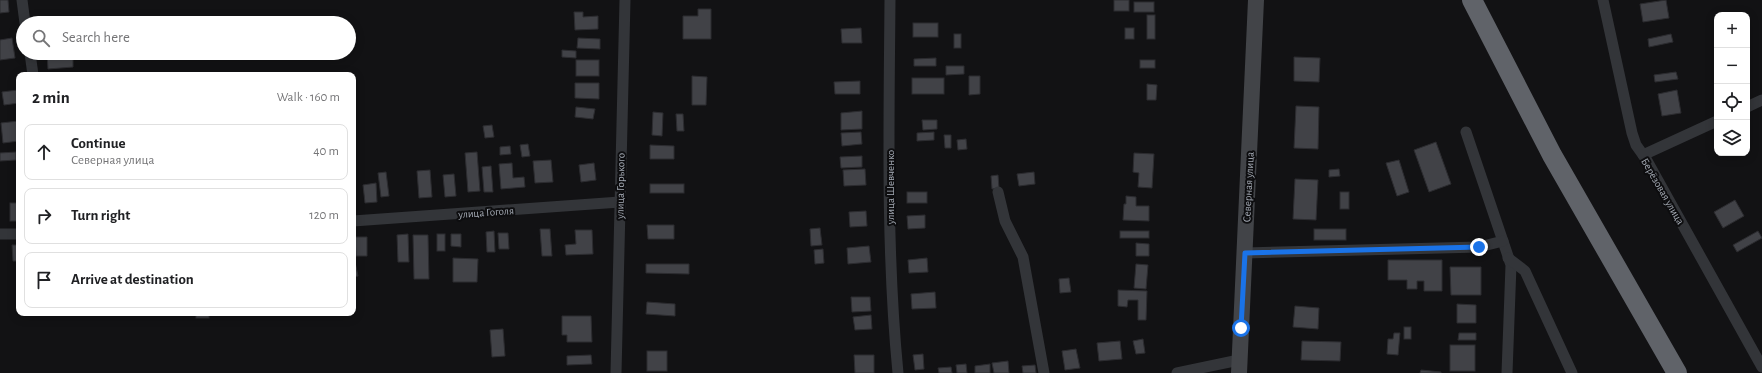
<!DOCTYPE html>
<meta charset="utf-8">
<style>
body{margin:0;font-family:"Alegreya Sans",sans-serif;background:#f2f2f2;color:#202124}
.controls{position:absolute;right:12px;top:12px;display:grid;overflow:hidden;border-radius:8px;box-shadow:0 2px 10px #0003}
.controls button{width:36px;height:36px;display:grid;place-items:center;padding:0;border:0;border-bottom:1px solid #e0e0e0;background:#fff;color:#202124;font:20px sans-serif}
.stop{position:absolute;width:12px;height:12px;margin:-9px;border:3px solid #1a73e8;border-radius:50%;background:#fff}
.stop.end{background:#1a73e8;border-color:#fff;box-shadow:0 1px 4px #0008}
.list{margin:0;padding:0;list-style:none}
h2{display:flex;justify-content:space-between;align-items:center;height:52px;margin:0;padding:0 16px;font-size:17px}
h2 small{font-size:13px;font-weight:400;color:#757577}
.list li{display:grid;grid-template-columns:26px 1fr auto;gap:12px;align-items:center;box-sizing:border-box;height:56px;margin:0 8px 8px;padding:0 8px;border:1px solid #e0e0e0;border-radius:8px}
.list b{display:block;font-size:15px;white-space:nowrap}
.list p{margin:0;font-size:13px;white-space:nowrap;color:#757577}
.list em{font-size:13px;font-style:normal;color:#757577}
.icon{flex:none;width:22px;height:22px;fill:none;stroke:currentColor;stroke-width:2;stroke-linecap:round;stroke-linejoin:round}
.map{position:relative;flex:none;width:1762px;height:373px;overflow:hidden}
.search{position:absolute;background:#fff;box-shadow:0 2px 10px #0003;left:16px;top:16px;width:340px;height:44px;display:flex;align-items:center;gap:10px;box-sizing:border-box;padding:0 14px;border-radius:22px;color:#757577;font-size:15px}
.panel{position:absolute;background:#fff;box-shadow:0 2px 10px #0003;left:16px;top:72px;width:340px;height:244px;border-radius:8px}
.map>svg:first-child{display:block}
</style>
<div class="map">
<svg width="1762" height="373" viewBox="0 0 1762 373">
<rect width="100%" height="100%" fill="#121214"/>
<!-- building -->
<g fill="#414247" stroke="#2c2c30">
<polygon points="0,0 8,0 9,12 0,13"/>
<rect x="1114" y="0" width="15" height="11"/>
<polygon points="1666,0 1669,18 1643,22 1640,4"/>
<rect x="1134" y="2" width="20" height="10"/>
<polygon points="698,9 711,9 711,39 683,39 683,16 698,16"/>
<polygon points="574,12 583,12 583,17 598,16 598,29 575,30"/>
<rect x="1147" y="15" width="8" height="24"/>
<rect x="913" y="23" width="25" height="14"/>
<polygon points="861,28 862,43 842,43 841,29"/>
<rect x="1125" y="28" width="9" height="11"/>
<rect x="954" y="34" width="7" height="14"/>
<polygon points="1671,34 1673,42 1649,47 1648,39"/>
<polygon points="12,38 15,58 0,60 0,40"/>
<polygon points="578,38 600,39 600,49 577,48"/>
<polygon points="562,50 576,51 576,58 562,57"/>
<polygon points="47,53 66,53 66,57 73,57 73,67 48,69"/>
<polygon points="1294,57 1320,58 1319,82 1294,81"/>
<polygon points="936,58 936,66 914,66 914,59"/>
<rect x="576" y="60" width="23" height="16"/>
<rect x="1140" y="60" width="15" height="8"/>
<polygon points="946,66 964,66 964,74 946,75"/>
<polygon points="1676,72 1678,79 1655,82 1654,75"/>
<polygon points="692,76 707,77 706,105 692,105"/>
<polygon points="969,76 980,76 980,94 969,95"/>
<rect x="912" y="78" width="32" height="16"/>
<polygon points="860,81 860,94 835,94 834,82"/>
<polygon points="575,83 599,83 599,99 575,98"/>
<polygon points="1147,84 1157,85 1156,100 1147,100"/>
<polygon points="18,90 19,103 4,105 2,92"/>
<polygon points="1677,90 1681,113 1662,116 1658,94"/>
<polygon points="1296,106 1319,107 1318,149 1294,148"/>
<polygon points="576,107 595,109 593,119 575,117"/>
<polygon points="862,111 862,129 841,130 841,113"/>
<polygon points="653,112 663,113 662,136 652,135"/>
<polygon points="676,114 683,114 684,131 677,131"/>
<polygon points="922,120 937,120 937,129 923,130"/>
<polygon points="19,121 19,141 3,143 1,123"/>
<polygon points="492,125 494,137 485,138 483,126"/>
<polygon points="861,132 862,144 842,146 841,133"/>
<polygon points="934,132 934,140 917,141 917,133"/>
<polygon points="944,135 951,135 951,148 945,148"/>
<polygon points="966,139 967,149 958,150 957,140"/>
<polygon points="1436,142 1451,184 1429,192 1414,150"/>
<polygon points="528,144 530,156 522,157 520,145"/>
<polygon points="650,145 674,146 674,159 650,159"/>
<polygon points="510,146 511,154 500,155 500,147"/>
<polygon points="16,152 16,160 0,161 0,153"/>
<polygon points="477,152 480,191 468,192 465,153"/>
<polygon points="1134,153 1154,154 1152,188 1138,187 1139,173 1133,172"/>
<polygon points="862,156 862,167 841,168 840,157"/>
<polygon points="551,160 553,182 535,183 533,161"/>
<polygon points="1399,160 1409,192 1397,196 1386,163"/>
<polygon points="512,163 513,178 524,177 525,187 501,189 499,164"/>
<polygon points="594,163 596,180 581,182 579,165"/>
<polygon points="491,166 493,192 484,192 482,167"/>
<polygon points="865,169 866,185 844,186 843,170"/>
<polygon points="1339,169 1340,176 1329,177 1329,170"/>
<polygon points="430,170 432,197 419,198 417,171"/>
<polygon points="386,172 389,196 381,197 378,173"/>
<polygon points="1034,172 1035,184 1019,186 1017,174"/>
<polygon points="454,174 456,196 445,197 443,175"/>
<polygon points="998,175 999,188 992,189 991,176"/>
<polygon points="1295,179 1318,180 1316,220 1293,219"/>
<polygon points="376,183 377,202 365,203 363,185"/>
<rect x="650" y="184" width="34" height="9"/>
<rect x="907" y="192" width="20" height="11"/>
<rect x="1340" y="192" width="9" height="17"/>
<polygon points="1126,196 1136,197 1136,206 1149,206 1149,221 1123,220 1124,204 1126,204"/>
<polygon points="1735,200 1744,216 1723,228 1714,212"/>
<rect x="10" y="203" width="9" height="18"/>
<polygon points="866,211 867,226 850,227 849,212"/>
<polygon points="925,215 925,228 908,229 907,216"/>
<polygon points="647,225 674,225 674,239 648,239"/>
<polygon points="820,228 822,245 811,246 810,229"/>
<polygon points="540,229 550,229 552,256 542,256"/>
<rect x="1314" y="229" width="32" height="11"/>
<polygon points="575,230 592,230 593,254 566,255 565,245 576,244"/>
<polygon points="494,231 495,252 487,252 486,232"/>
<rect x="1120" y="231" width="29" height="7"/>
<polygon points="1758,231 1762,238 1737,252 1733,245"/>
<polygon points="498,233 508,233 509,249 499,249"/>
<polygon points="408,234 409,262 398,262 397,235"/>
<rect x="437" y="234" width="8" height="17"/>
<polygon points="451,234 461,234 461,247 451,246"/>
<polygon points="413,235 428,235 429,279 414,279"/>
<polygon points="355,237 367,237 367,256 356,256"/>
<polygon points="1136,243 1149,244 1149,256 1136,256"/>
<polygon points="12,245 19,245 19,261 13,261"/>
<polygon points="869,246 871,262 848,264 847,248"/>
<polygon points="823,249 824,263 815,264 814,250"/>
<polygon points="453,258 478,259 477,282 453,282"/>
<polygon points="927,258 928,272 909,273 908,260"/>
<polygon points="1388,260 1442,260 1442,291 1424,291 1424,281 1417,281 1417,289 1407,289 1407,280 1388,280"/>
<polygon points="355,262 358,276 353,277 353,263"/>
<polygon points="646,264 689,264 689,274 646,273"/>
<polygon points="1136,264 1148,265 1146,289 1134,288"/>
<polygon points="1450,267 1481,267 1481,295 1451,295"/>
<polygon points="1069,278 1071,292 1060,293 1059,279"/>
<polygon points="1118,290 1147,291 1146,320 1138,320 1138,300 1128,300 1127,307 1118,306"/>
<polygon points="935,292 936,308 912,309 911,294"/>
<polygon points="851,297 870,297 871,311 852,312"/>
<polygon points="647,302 675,304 675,316 646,314"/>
<polygon points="1457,304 1476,305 1476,323 1457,323"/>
<polygon points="1295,306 1319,308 1318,329 1293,327"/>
<rect x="196" y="313" width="13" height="5"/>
<polygon points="871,315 872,329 855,330 853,317"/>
<polygon points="562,316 591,316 592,342 567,342 567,335 562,335"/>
<rect x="1404" y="327" width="7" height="12"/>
<polygon points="503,329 505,356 492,357 490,330"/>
<polygon points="1394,333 1400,333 1398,355 1387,354 1388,339 1393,339"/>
<polygon points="1459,333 1476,333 1476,340 1458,340"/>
<polygon points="1143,339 1145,353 1136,354 1133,341"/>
<polygon points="1120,341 1122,359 1099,361 1097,343"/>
<polygon points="1302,341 1341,342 1340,361 1301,360"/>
<rect x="1450" y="345" width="25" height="26"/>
<polygon points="1076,349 1080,368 1065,370 1062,351"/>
<rect x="647" y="351" width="20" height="20"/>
<polygon points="923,354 924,369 915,370 913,355"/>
<polygon points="591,355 592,364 567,365 567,356"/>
<polygon points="854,355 874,355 874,373 855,373"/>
<polygon points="1008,361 1009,373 994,373 992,363"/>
<polygon points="966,364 967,373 957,373 956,365"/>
<polygon points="990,364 990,373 975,373 975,366"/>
<polygon points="1035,365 1036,373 1023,373 1022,366"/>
<polygon points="951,367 952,373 939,373 938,368"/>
<polygon points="1421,370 1441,372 1441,373 1420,373"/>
</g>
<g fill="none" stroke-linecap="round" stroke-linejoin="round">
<!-- street -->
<g stroke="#333539" stroke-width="11">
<polyline points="22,0 25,23"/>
<path d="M890,0C889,124 886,249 898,373"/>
<polyline points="1603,0 1632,133 1636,145 1646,159 1762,367"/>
<polyline points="30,53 33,75"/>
<polyline points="1747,107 1762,100"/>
<polyline points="1466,132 1511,265 1507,373"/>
<polyline points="1643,155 1717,121"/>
<polyline points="998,192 1005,221 1023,257 1044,373"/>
<polyline points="353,221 620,202"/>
<polyline points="0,234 19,234"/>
<polyline points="1245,253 1479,247 1503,241"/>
<polyline points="1508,258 1525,271 1572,373"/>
<polyline points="616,373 625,0"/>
<polyline points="1177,373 1239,360"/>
</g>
<!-- secondary -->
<polyline stroke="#424448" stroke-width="16" points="1239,373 1256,0"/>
<!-- highway -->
<polyline stroke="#606369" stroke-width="20" points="1472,0 1552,155 1677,373"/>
</g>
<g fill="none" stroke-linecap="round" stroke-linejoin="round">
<!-- route -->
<polyline stroke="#1a73e8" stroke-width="5" points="1241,328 1245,253 1479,247"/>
</g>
<g text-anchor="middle" stroke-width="4" stroke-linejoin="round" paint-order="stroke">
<!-- street labels -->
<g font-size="11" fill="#a4aab4" stroke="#0d0d0f">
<text transform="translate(620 186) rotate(-89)" y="4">улица Горького</text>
<text transform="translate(890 187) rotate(-90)" y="4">улица Шевченко</text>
<text transform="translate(1248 187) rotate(-87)" y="4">Северная улица</text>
<text transform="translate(1663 191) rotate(60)" y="4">Берёзовая улица</text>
<text transform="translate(486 212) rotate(-4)" y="4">улица Гоголя</text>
</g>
</g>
</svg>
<div class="controls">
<button>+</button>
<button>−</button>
<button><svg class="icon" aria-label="locate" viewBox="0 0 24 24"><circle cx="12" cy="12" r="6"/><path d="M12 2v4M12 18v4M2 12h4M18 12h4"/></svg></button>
<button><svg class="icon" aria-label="layers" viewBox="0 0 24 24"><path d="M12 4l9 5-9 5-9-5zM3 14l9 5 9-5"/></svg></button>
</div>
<div class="stop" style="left:1241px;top:328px"></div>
<div class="stop end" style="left:1479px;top:247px"></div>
<div class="search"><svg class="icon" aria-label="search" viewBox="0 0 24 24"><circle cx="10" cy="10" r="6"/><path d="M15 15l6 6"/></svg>Search here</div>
<section class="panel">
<h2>2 min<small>Walk · 160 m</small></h2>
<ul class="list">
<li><svg class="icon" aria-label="ahead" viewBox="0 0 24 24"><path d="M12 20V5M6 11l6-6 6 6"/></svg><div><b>Continue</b><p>Северная улица</p></div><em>40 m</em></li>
<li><svg class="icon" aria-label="right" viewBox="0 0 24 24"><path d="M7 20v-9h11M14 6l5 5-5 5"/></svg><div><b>Turn right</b></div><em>120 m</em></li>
<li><svg class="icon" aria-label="arrive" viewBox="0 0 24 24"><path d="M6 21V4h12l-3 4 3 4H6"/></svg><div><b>Arrive at destination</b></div></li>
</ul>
</section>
</div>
